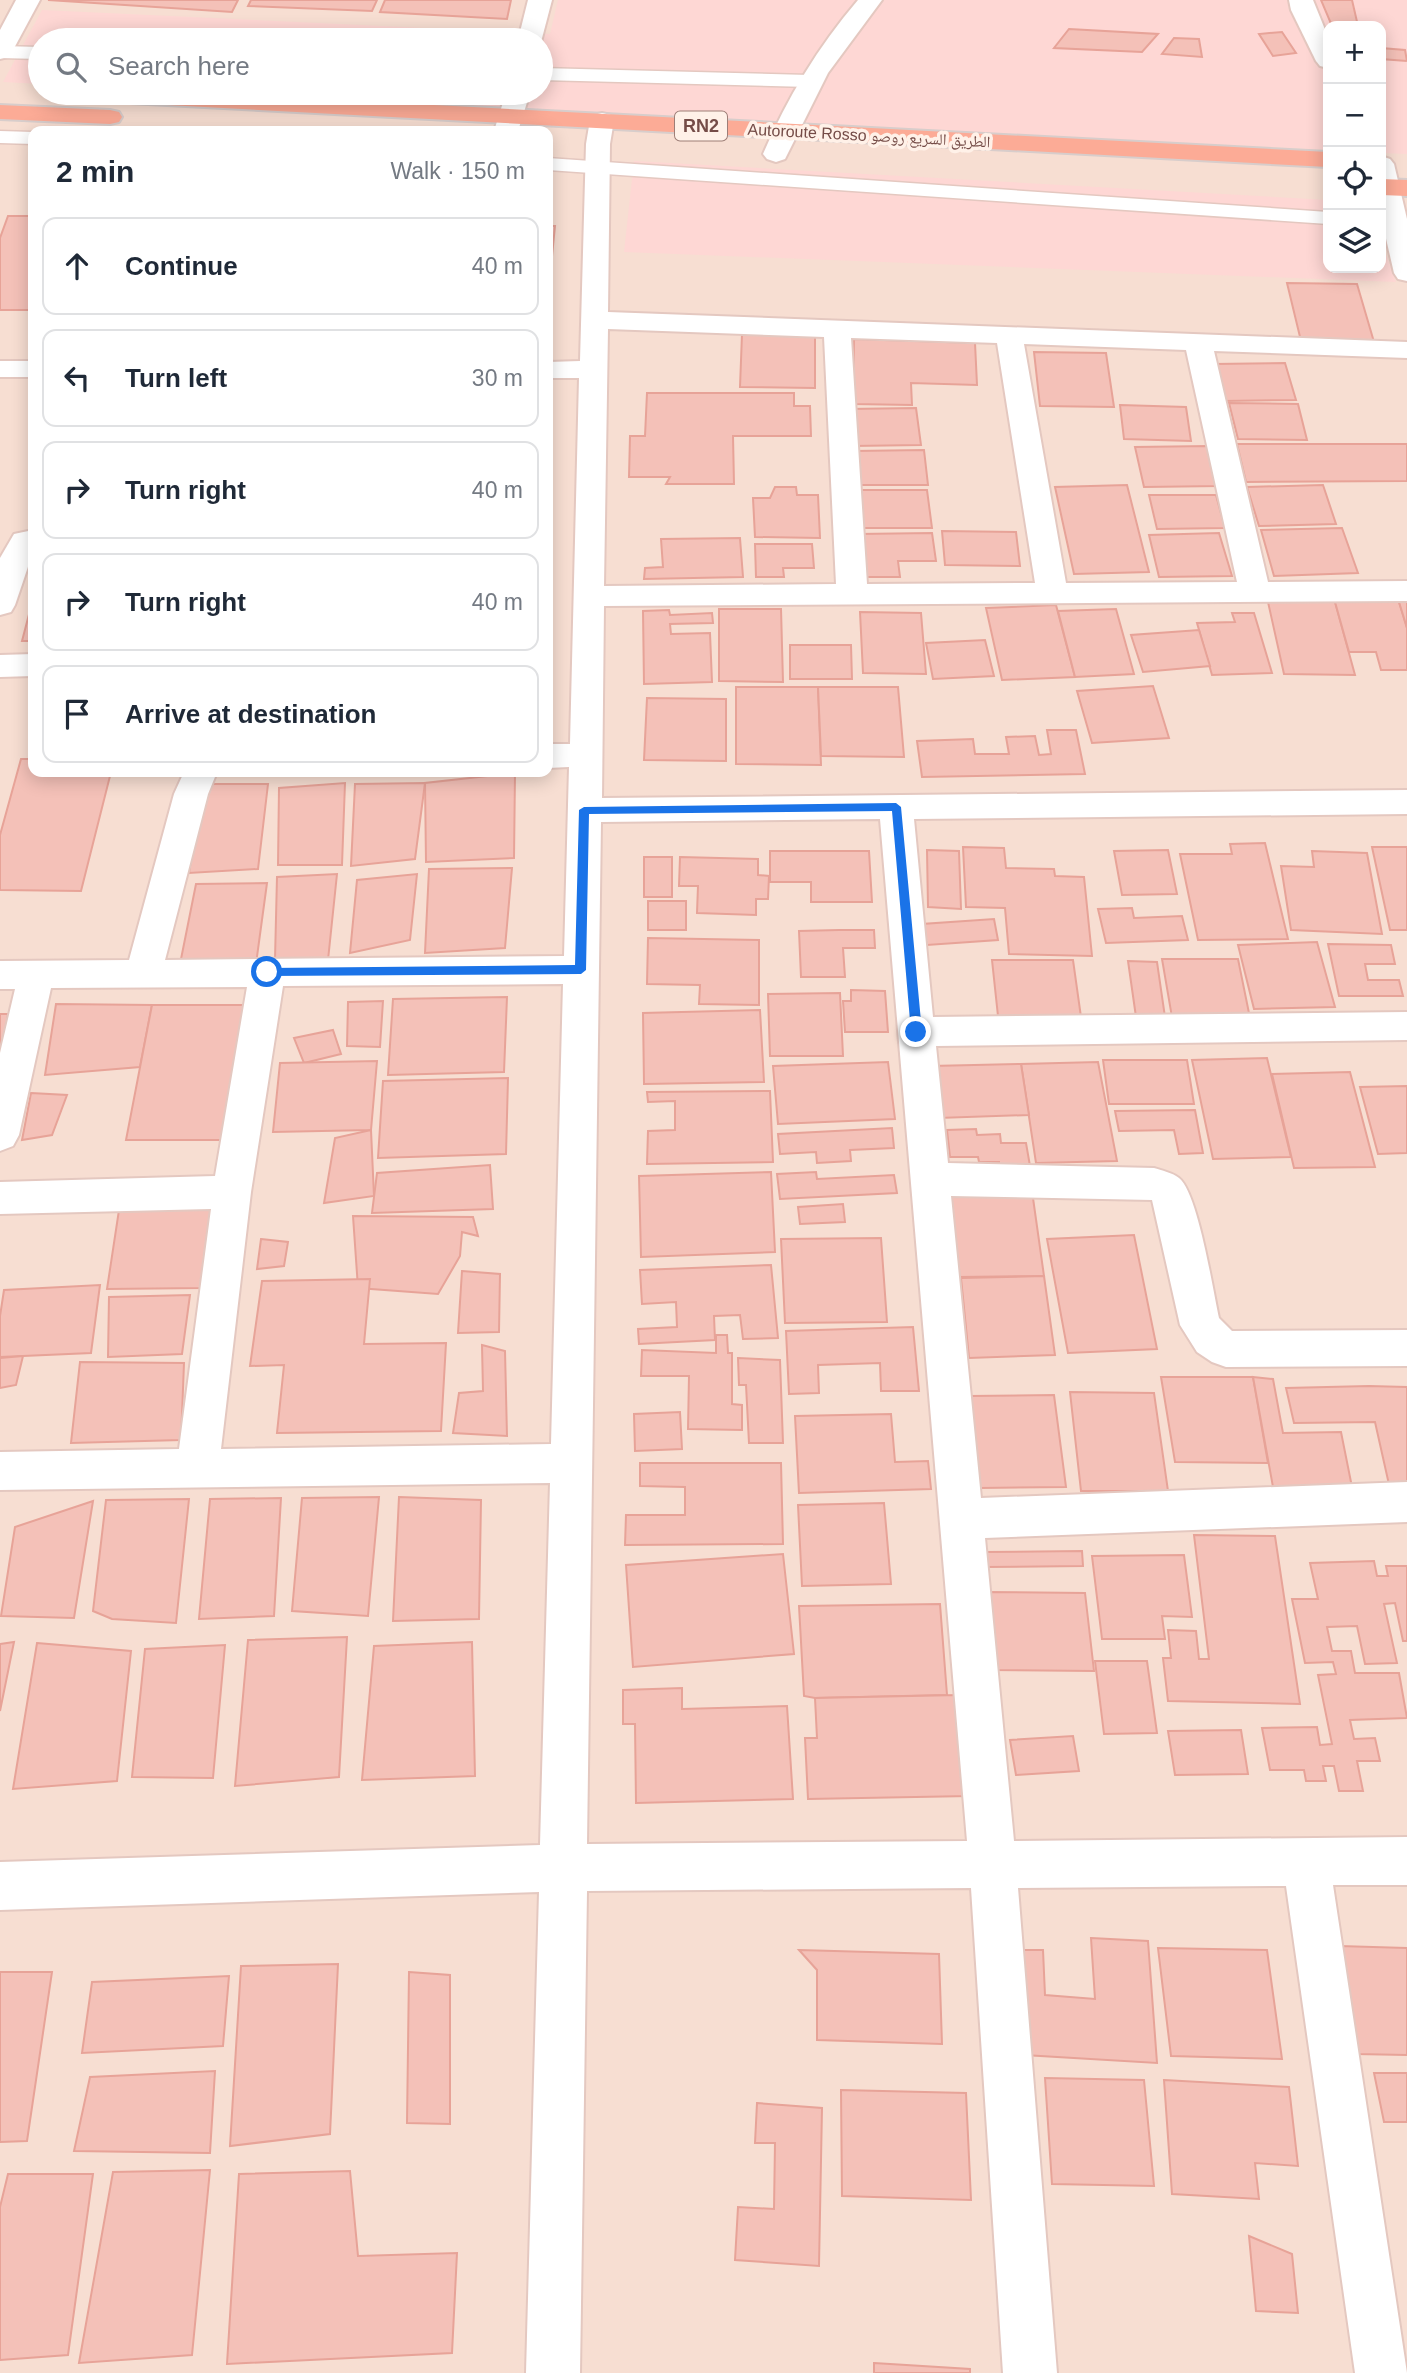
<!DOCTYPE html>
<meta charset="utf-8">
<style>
body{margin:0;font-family:Arial,"Noto Naskh Arabic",sans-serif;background:#f6f6f7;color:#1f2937}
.controls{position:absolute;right:21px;top:21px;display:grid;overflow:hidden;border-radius:14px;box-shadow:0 4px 18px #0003}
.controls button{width:63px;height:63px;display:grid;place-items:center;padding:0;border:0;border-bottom:2px solid #e0e1e3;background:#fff;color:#1f2937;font:35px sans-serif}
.stop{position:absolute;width:21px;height:21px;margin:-16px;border:5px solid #1a73e8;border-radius:50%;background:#fff}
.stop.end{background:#1a73e8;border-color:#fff;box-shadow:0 2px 7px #0008}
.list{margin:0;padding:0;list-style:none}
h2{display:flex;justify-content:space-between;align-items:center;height:91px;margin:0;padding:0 28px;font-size:30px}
h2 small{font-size:23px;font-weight:400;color:#747a83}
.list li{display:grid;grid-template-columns:46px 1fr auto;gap:21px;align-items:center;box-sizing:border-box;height:98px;margin:0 14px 14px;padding:0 14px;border:2px solid #e0e1e3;border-radius:14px}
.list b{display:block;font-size:26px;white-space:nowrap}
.list em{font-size:23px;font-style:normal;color:#747a83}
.icon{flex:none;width:38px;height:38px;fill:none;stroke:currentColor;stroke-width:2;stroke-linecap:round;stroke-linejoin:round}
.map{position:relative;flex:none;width:1407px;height:2373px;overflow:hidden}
.search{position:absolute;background:#fff;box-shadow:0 4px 18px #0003;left:28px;top:28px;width:525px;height:77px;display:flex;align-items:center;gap:18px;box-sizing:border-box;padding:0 24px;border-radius:38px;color:#747a83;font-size:26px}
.panel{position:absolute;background:#fff;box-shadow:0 4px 18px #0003;left:28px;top:126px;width:525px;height:651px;border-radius:14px}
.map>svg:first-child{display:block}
</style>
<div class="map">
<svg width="1407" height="2373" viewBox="0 0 1407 2373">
<rect width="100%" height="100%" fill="#fdece1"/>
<!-- residential -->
<path fill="#f7ded2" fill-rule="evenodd" d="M0,0H1407V2373H0ZM1328,26H1381V268H1328ZM40,40H541V93H40ZM33,131H548V772H33Z"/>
<!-- commercial -->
<g fill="#fed7d4">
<polygon points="558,0 1407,0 1407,154 1381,153 1381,26 1328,26 1328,150 203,93 541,93 541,40 40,40 40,84 3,82 42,10 550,34"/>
<polygon points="634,161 1328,200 1328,268 1381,268 1381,240 1396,282 624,252"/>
</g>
<!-- building -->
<g fill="#f4c1b8" stroke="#e7a398" stroke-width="2">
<polygon points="48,0 238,0 232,12"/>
<polygon points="251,0 377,0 372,11 248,6"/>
<polygon points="385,0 511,0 507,19 380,12"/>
<polygon points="1321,0 1352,0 1358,26 1332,26"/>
<polygon points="1069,29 1158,34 1142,52 1054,48"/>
<polygon points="1282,32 1296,53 1273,56 1259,34"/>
<polygon points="1174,38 1199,39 1202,57 1162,54"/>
<polygon points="1381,48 1405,50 1407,61 1381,59"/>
<polygon points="8,216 33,216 33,310 0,310 0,238"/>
<polygon points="548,226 555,226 550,276 548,276"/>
<polygon points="1287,283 1357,284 1374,342 1301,341"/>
<polygon points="742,334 815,336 815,388 740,387"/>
<polygon points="854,339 975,343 977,385 911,383 912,405 853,404"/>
<polygon points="1034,352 1106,353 1114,407 1040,406"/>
<polygon points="1285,363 1296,400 1223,401 1214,364"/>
<polygon points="647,393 794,393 794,406 810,406 811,436 733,436 734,484 666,484 670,477 629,477 630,436 645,436"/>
<polygon points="1229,403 1298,404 1307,440 1238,439"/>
<polygon points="1120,405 1186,407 1191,441 1124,439"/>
<polygon points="916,408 921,445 852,446 848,409"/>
<polygon points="1237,444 1407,444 1407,481 1246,482"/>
<polygon points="1209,446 1219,486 1144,487 1135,447"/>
<polygon points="924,450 928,485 856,485 854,451"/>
<polygon points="1127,485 1149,572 1074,574 1055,487"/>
<polygon points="1323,485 1336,524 1259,526 1247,487"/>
<polygon points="775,487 796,487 797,495 818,495 820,538 755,537 753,498 770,498"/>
<polygon points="853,490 927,490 932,528 856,528"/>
<polygon points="1149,495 1216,495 1225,528 1157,529"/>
<polygon points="1342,528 1358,573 1274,576 1261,530"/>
<polygon points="942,531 1016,532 1020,566 945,565"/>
<polygon points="932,533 936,561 898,561 900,577 862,577 858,534"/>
<polygon points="1219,533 1232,576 1159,577 1149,535"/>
<polygon points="740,538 743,577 644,579 645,568 663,567 661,539"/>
<polygon points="755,544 812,544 814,568 783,568 784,577 756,577"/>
<polygon points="33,599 33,641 22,641"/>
<polygon points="1268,602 1335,602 1355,675 1284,674"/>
<polygon points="1335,602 1399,602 1407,628 1407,670 1381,670 1376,652 1349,652"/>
<polygon points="1399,602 1407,602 1407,628"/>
<polygon points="1056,605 1075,677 1002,680 986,608"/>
<polygon points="719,609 781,609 783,682 719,681"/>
<polygon points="1116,609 1134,674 1075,677 1058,611"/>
<polygon points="669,610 670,615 712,613 713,623 670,624 671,634 710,633 712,682 644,684 643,611"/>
<polygon points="860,612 921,613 926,674 863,673"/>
<polygon points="1232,613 1254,613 1272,673 1212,675 1197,623 1235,622"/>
<polygon points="1199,630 1210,666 1143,672 1131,635"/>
<polygon points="985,640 994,676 933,679 926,643"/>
<polygon points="790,645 851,645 852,679 790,679"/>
<polygon points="1153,686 1169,738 1092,743 1077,691"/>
<polygon points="736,687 818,687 821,765 736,764"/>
<polygon points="818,687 898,687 904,757 821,756"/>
<polygon points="647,698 726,699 726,761 644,760"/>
<polygon points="1047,730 1076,730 1085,774 922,777 917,741 973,739 975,754 1009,754 1006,737 1035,736 1039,755 1051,754"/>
<polygon points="21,759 33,759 33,772 111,772 81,891 0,890 0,835"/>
<polygon points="515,773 514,858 426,862 425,783"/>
<polygon points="345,783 342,865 278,865 279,788"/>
<polygon points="425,783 415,859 351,866 355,784"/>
<polygon points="203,784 268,784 258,869 189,873"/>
<polygon points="1265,843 1288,939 1198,940 1180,854 1232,854 1230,844"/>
<polygon points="963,847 1004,848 1006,868 1054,869 1055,876 1084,877 1092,956 1009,954 1005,908 966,907"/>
<polygon points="1372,847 1407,847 1407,930 1390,930"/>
<polygon points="927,850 959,851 961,909 928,907"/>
<polygon points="1168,850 1177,894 1122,895 1114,851"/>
<polygon points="770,851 869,851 872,902 811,902 811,882 770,882"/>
<polygon points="1312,851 1367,853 1382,934 1291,930 1281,866 1314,867"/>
<rect x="644" y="857" width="28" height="40"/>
<polygon points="680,857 758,859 758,875 769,876 768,899 756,899 756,915 697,913 698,886 679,886"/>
<polygon points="512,868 505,948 425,953 429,869"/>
<polygon points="337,874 328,960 275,959 277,877"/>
<polygon points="417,874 410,940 350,953 357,880"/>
<polygon points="267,883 256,964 181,959 196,884"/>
<rect x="648" y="901" width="38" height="29"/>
<polygon points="1132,908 1134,918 1182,916 1188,940 1106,943 1098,909"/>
<polygon points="994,919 998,940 927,945 922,924"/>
<polygon points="839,930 874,930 875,948 843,948 845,977 801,977 799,931"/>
<polygon points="648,938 759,940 759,1005 699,1004 700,985 647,984"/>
<polygon points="1317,942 1335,1007 1254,1009 1238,945"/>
<polygon points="1328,944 1391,945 1395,964 1365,964 1368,980 1399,980 1403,996 1339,996"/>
<polygon points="1162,959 1238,959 1251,1023 1173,1023"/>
<polygon points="992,960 1073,960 1081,1017 998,1016"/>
<polygon points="1128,961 1157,962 1165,1017 1136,1017"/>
<polygon points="851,990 885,991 888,1032 845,1032 843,1001 851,1001"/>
<polygon points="840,993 843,1056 770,1056 768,994"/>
<polygon points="507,997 504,1072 388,1075 393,999"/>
<polygon points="383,1001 380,1047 347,1046 348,1002"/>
<polygon points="56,1004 152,1005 140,1067 45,1075"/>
<polygon points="152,1005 251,1005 229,1140 126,1140"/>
<polygon points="760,1010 764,1082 644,1084 643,1013"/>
<polygon points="0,1014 8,1014 0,1077"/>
<polygon points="333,1030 341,1054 304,1063 294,1038"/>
<polygon points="1267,1058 1291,1157 1213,1159 1192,1060"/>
<polygon points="1103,1060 1187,1060 1194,1104 1109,1104"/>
<polygon points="377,1061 371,1130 273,1132 280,1063"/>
<polygon points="888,1062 895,1119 778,1124 773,1066"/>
<polygon points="1098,1062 1117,1161 1036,1163 1021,1064"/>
<polygon points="1021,1064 1029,1115 938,1118 931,1066"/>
<polygon points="1350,1072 1375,1167 1294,1168 1272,1074"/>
<polygon points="508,1078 506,1154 378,1158 383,1081"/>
<polygon points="1407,1086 1407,1153 1378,1154 1360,1087"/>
<polygon points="770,1091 773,1162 647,1164 648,1131 675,1130 675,1101 648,1102 647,1092"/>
<polygon points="31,1093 67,1095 52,1135 22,1140"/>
<polygon points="1195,1110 1203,1153 1179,1154 1174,1130 1119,1131 1115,1111"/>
<polygon points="892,1128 894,1148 850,1150 851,1161 817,1163 816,1152 780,1154 778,1134"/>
<polygon points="976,1129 977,1135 1000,1134 1001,1143 1026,1143 1030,1166 999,1166 999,1162 979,1162 978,1157 950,1157 947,1130"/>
<polygon points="371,1130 374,1196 324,1203 335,1138"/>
<polygon points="490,1165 493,1209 372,1213 377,1173"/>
<polygon points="771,1172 775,1252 641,1257 639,1176"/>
<polygon points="816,1172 817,1179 894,1175 897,1193 780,1199 777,1174"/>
<polygon points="1032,1191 1044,1276 958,1277 949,1193"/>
<polygon points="843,1204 845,1222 800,1224 798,1207"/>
<polygon points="213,1207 202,1288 107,1289 119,1210"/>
<polygon points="353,1216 473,1217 478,1236 462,1232 460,1256 438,1294 358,1288"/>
<polygon points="1134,1235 1157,1349 1068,1353 1047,1239"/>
<polygon points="881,1238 887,1322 785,1323 781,1239"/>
<polygon points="261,1239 288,1242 284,1266 257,1269"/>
<polygon points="771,1265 778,1338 743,1339 740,1315 714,1316 715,1340 639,1344 638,1329 677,1327 676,1302 642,1304 640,1270"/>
<polygon points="462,1271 500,1274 499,1332 458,1333"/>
<polygon points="1044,1276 1055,1355 969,1358 961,1278"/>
<polygon points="370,1279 364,1344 446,1343 441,1431 277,1433 284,1365 250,1366 262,1281"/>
<polygon points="100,1285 91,1353 0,1357 0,1316 4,1290"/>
<polygon points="190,1295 182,1354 108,1357 109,1297"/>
<polygon points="913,1327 919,1391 881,1391 880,1363 818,1365 819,1393 789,1394 786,1331"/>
<polygon points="716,1335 727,1335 728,1353 732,1353 732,1404 742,1405 742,1430 688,1429 689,1376 641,1376 642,1350 716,1353"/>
<polygon points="482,1345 505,1351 507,1436 453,1433 459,1393 483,1391"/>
<polygon points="23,1356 16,1385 0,1388 0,1358"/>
<polygon points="738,1358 780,1360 783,1443 749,1443 746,1385 739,1385"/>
<polygon points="80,1362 184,1363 181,1440 71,1443"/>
<polygon points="1161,1377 1253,1377 1268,1463 1175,1462"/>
<polygon points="1253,1377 1273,1379 1283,1433 1341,1432 1354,1497 1275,1498"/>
<polygon points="1369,1386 1407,1387 1407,1488 1390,1489 1375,1422 1294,1423 1286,1388"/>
<polygon points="1070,1392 1154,1393 1168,1491 1081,1491"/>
<polygon points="1054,1395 1066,1487 980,1488 970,1396"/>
<polygon points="680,1412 682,1449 635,1451 634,1414"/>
<polygon points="891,1414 895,1462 928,1461 931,1489 799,1493 795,1416"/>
<polygon points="640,1463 781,1463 783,1544 625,1545 626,1515 685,1515 685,1487 640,1486"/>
<polygon points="379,1497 368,1616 292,1611 302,1498"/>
<polygon points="399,1497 481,1500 479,1619 393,1621"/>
<polygon points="281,1498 274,1616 199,1619 210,1499"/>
<polygon points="189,1499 176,1623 112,1619 93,1611 106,1500"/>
<polygon points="93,1501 74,1618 1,1616 15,1527"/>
<polygon points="884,1503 891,1584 802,1586 798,1505"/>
<polygon points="1194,1535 1275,1536 1300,1704 1168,1701 1163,1658 1171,1658 1168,1630 1196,1631 1199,1659 1209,1659"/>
<polygon points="1082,1551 1083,1566 985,1567 984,1552"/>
<polygon points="783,1554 794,1654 633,1667 626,1565"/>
<polygon points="1184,1555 1192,1617 1162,1616 1165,1639 1102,1639 1092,1556"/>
<polygon points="1374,1561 1377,1576 1388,1576 1386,1566 1407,1566 1407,1641 1403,1641 1395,1603 1384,1604 1397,1663 1365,1664 1357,1626 1327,1627 1332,1651 1351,1651 1355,1673 1399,1673 1407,1718 1350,1720 1354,1739 1375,1738 1380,1761 1357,1761 1363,1791 1339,1791 1334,1766 1323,1766 1326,1781 1306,1781 1304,1770 1270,1770 1262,1728 1317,1727 1320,1745 1332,1744 1318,1675 1336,1674 1333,1662 1305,1663 1292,1599 1318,1599 1310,1563"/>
<polygon points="984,1592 1085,1593 1094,1671 989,1670"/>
<polygon points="940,1604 947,1695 815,1698 804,1696 799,1606"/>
<polygon points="347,1637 339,1777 235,1786 248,1640"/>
<polygon points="14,1642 0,1711 0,1644"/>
<polygon points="472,1642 475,1776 362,1780 374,1646"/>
<polygon points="37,1643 131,1651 117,1781 13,1789"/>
<polygon points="225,1645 213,1778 132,1777 145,1649"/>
<polygon points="1095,1661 1147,1661 1157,1733 1104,1734"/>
<polygon points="682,1688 682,1709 787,1706 793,1799 636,1803 635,1724 623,1724 623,1690"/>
<polygon points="959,1695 969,1796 808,1799 805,1738 817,1738 815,1698"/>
<polygon points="1241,1730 1248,1774 1175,1775 1168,1731"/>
<polygon points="1073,1736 1079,1771 1016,1775 1010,1740"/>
<polygon points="1091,1938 1148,1941 1157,2063 1024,2055 1021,1950 1043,1950 1045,1995 1095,1999"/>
<polygon points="1339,1946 1407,1948 1407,2055 1356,2054"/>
<polygon points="1158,1948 1267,1950 1282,2059 1171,2056"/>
<polygon points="799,1950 939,1954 942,2044 817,2040 817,1970"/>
<polygon points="338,1964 330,2134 230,2146 241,1966"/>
<polygon points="0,1972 52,1972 27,2141 0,2142"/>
<polygon points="409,1972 450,1975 450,2124 407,2123"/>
<polygon points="229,1976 223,2046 82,2053 92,1982"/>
<polygon points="215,2071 210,2153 74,2151 90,2077"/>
<polygon points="1374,2073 1407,2073 1407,2122 1384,2122"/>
<polygon points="1045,2078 1144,2080 1154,2186 1052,2184"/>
<polygon points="1164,2080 1289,2087 1298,2166 1255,2163 1259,2199 1172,2194"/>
<polygon points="841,2090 966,2093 971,2200 842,2196"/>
<polygon points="757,2103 822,2108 819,2266 735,2260 738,2207 774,2209 775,2143 755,2143"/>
<polygon points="210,2170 192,2355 79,2363 113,2172"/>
<polygon points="350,2171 358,2256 457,2253 452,2353 227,2364 239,2174"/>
<polygon points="8,2174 93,2174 68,2355 0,2360 0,2207"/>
<polygon points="1249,2236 1292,2254 1298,2313 1256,2311"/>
<polygon points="874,2363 970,2369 970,2373 874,2373"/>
</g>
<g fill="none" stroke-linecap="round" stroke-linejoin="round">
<defs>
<g id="service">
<polygon points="0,46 40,47 40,59 0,58"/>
<polygon points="541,68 809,75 816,77 819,81 816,85 809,87 541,80"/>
<polygon points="0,131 33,132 33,144 0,143"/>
<polygon points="548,158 1328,212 1328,224 548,170"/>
</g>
<g id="minor">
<polygon points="16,0 40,0 12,52 8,57 0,59 0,30"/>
<polygon points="528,0 552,0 541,42 518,40"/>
<path d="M858,0H882L828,73L785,159L776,162L767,159L763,154C787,98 818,47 858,0Z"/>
<polygon points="1289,0 1313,0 1328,37 1328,68 1320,66 1316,61 1291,10"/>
<polygon points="506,93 530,93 518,131 494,131"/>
<path d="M602,113L611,115L614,120L610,144L608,312L1407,342V358L1214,351L1268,582L1407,581V601L604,606L602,798L1407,790V814L914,819L933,1017L1407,1012V1040L936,1046L948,1163L1154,1168C1161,1170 1173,1173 1179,1178C1198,1193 1213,1291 1219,1318L1232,1331L1407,1330V1366L1226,1367L1212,1362L1197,1352L1180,1325L1152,1200L951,1196L981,1498L1407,1482V1522L985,1538L1014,1841L1407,1837V1885H1333L1407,2373H1355L1286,1886L1018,1888L1057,2373H1003L971,1888L587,1891L580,2373H526L539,1892L0,1910V1862L540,1845L550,1483L0,1490V1452L179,1449L211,1209L0,1214V1182L215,1176L247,987L51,988L19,1135L13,1146L0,1151V1053L15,989H0V961L129,960L174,794L184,772H217L208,794L165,960L564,956L569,767L548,768V744H570L579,378H548V362L580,361L586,144L590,120L593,115ZM608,329L824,337L836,584L604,586ZM851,338L997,343L1035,583L867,584ZM1024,344L1186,350L1237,582L1066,583ZM880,819L967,1841L587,1844L601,822ZM563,984L551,1444L221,1449L251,1192L283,986Z"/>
<polygon points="1381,156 1390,159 1394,164 1407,219 1407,281 1398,279 1394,273 1381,217"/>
<rect x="0" y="361" width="33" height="16"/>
<polygon points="33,530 33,552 15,605 11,612 0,615 0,558 14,534"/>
<polygon points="33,654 33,676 0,677 0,655"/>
</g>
<g id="trunk">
<polygon points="61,93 205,93 1328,152 1328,167 73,100 64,98"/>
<polygon points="0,105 110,110 119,112 122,117 119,122 110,124 0,119"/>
<polygon points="1381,179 1407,180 1407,196 1381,195"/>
</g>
</defs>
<!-- service casing -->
<use href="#service" stroke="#e4c8c0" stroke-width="3"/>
<!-- minor casing -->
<use href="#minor" stroke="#e4c8c0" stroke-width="4"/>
<!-- trunk casing -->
<use href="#trunk" stroke="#d8cdcb" stroke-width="4"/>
<!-- service -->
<use href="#service" fill="#fff" fill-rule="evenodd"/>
<!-- minor -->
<use href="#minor" fill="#fff" fill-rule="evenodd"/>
<!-- trunk -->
<use href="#trunk" fill="#fcab96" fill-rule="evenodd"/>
</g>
<!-- route -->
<polygon fill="#1a73e8" points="896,803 901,807 922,1032 916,1037 911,1032 892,811 589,814 586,970 581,974 267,976 262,972 267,968 575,965 579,810 584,807"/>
<g text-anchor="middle" stroke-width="7" stroke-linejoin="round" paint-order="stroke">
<!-- far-street labels -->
<g font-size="16" fill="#754c47" stroke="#fff1e8">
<text transform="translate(869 135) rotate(3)" y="6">Autoroute Rosso الطريق السريع روصو</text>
</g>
<!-- shield labels -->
<rect fill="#fff1e8" stroke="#9e7e77" stroke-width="2" x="675" y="111.5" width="52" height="29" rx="5"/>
<g font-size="18" font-weight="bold" fill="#754c47">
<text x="701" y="132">RN2</text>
</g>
</g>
</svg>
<div class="controls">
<button>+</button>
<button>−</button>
<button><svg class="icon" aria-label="locate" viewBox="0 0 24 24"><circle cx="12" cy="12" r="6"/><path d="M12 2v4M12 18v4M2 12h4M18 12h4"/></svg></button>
<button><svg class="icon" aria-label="layers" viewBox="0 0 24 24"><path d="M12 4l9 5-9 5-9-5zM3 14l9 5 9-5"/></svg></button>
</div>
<div class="stop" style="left:267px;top:972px"></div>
<div class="stop end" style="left:916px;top:1032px"></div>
<div class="search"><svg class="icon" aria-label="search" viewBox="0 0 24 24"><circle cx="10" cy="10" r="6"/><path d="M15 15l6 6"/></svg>Search here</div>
<section class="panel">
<h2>2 min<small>Walk · 150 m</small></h2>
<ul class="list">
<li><svg class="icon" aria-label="ahead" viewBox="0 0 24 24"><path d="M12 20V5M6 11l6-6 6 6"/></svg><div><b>Continue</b></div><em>40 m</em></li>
<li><svg class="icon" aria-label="left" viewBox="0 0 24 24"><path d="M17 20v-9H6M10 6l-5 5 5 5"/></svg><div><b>Turn left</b></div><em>30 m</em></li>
<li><svg class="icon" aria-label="right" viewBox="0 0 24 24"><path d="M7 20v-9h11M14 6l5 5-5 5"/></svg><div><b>Turn right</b></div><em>40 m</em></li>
<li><svg class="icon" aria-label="right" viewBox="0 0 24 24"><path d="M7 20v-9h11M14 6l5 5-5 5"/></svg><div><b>Turn right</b></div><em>40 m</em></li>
<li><svg class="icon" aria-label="arrive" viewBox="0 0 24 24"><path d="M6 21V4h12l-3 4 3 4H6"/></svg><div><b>Arrive at destination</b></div></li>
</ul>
</section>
</div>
